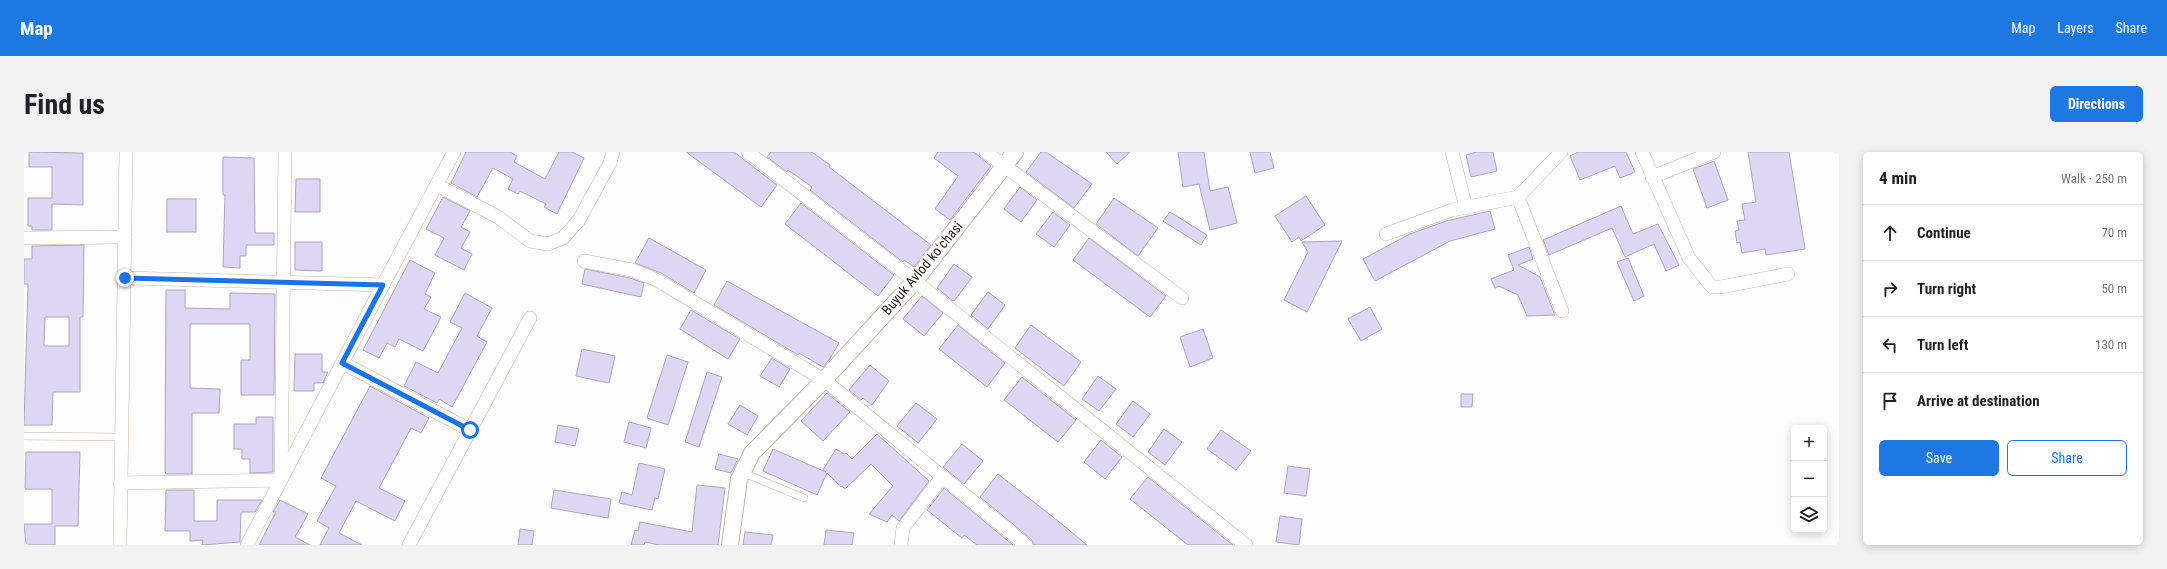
<!DOCTYPE html>
<meta charset="utf-8">
<style>
body{margin:0;font-family:"Roboto Condensed",sans-serif;background:#f2f2f2;color:#202124}
.controls{position:absolute;right:12px;bottom:12px;display:grid;overflow:hidden;border-radius:6px;box-shadow:0 2px 10px #0003}
.controls button{width:36px;height:36px;display:grid;place-items:center;padding:0;border:0;border-bottom:1px solid #e0e0e0;background:#fff;color:#202124;font:20px sans-serif}
.stop{position:absolute;width:12px;height:12px;margin:-9px;border:3px solid #1a73e8;border-radius:50%;background:#fff}
.stop.end{background:#1a73e8;border-color:#fff;box-shadow:0 1px 4px #0008}
.list{margin:0;padding:0;list-style:none}
h2{display:flex;justify-content:space-between;align-items:center;height:52px;margin:0;padding:0 16px;font-size:17px}
h2 small{font-size:13px;font-weight:400;color:#757577}
.list li{display:grid;grid-template-columns:26px 1fr auto;gap:12px;align-items:center;box-sizing:border-box;height:56px;padding:0 16px;border-top:1px solid #e0e0e0}
.list b{display:block;font-size:15px;white-space:nowrap}
.list em{font-size:13px;font-style:normal;color:#757577}
.actions{display:flex;gap:8px;padding:12px 16px}
.actions a{flex:1;padding:9px 0;border:1px solid #1d78e1;border-radius:6px;text-align:center;font-size:14px;color:#1d78e1}
.actions .main{background:#1d78e1;color:#fff}
.icon{flex:none;width:22px;height:22px;fill:none;stroke:currentColor;stroke-width:2;stroke-linecap:round;stroke-linejoin:round}
.map{position:relative;flex:none;width:1815px;height:393px;overflow:hidden;border-radius:6px}
header{display:flex;align-items:center;gap:24px;box-sizing:border-box;height:56px;padding:0 20px;background:#1d78e1;color:#fff}
header strong{font-size:19px}
nav{display:flex;gap:22px;margin-inline-start:auto;font-size:14px}
.intro{display:flex;align-items:center;justify-content:space-between;box-sizing:border-box;height:96px;padding:0 24px}
h1{margin:0;font-size:28px}
.button{padding:10px 18px;border-radius:6px;background:#1d78e1;color:#fff;font-size:14px;font-weight:700}
main{display:flex;gap:24px;padding:0 24px}
aside{flex:1;background:#fff;border-radius:6px;box-shadow:0 2px 10px #0003}
.map>svg:first-child{display:block}
</style>
<header>
<strong>Map</strong>
<nav><a>Map</a><a>Layers</a><a>Share</a></nav>
</header>
<div class="intro"><h1>Find us</h1><a class="button">Directions</a></div>
<main>
<div class="map">
<svg width="1815" height="393" viewBox="0 0 1815 393">
<rect width="100%" height="100%" fill="#fcfcfc"/>
<!-- building -->
<g fill="#ded7f4" stroke="#aca4c0" fill-rule="evenodd">
<polygon points="5,0 59,1 59,53 28,52 28,78 8,78 8,74 4,74 4,46 28,46 28,15 5,15"/>
<polygon points="442,0 486,0 493,4 490,10 521,27 535,0 548,0 560,6 533,62 520,55 522,52 496,39 494,42 484,37 489,27 469,16 453,45 427,31"/>
<polygon points="662,0 710,0 753,33 737,55"/>
<polygon points="747,0 788,0 806,13 805,15 907,93 890,115 880,108 879,110 786,38 788,35 764,18 763,20 743,5"/>
<polygon points="914,0 950,0 967,14 926,68 911,57 934,24 910,6"/>
<polygon points="1017,0 1022,0 1068,32 1050,56 1002,20"/>
<polygon points="1082,0 1106,0 1093,12"/>
<polygon points="1154,0 1180,0 1186,39 1204,35 1213,71 1186,78 1175,32 1159,35"/>
<polygon points="1226,0 1246,0 1250,16 1231,21"/>
<polygon points="1452,0 1469,0 1473,19 1447,25 1442,3"/>
<polygon points="1554,0 1602,0 1611,20 1596,26 1591,14 1556,28 1546,4"/>
<polygon points="1724,0 1765,0 1781,97 1742,103 1741,97 1718,101 1716,90 1713,91 1711,79 1715,78 1713,69 1721,68 1718,52 1732,50"/>
<polygon points="199,5 230,6 231,81 250,81 250,93 222,93 222,104 216,104 216,116 199,115 201,43 199,43"/>
<polygon points="1690,9 1704,48 1683,56 1669,17"/>
<polygon points="272,27 296,27 296,60 271,60"/>
<polygon points="996,35 1013,48 997,70 980,57"/>
<polygon points="1282,44 1301,73 1277,89 1275,85 1268,90 1251,64"/>
<polygon points="419,45 446,59 437,75 446,80 437,96 448,102 440,118 411,103 420,86 402,77"/>
<polygon points="1090,46 1134,76 1114,104 1072,72"/>
<rect x="143" y="47" width="29" height="33"/>
<polygon points="777,51 870,123 854,144 761,72"/>
<polygon points="1597,54 1609,82 1634,72 1655,113 1642,119 1630,92 1601,105 1588,76 1525,103 1519,88"/>
<polygon points="1466,59 1471,77 1426,89 1351,129 1339,107 1386,82 1422,69"/>
<polygon points="1029,60 1046,73 1030,95 1012,82"/>
<polygon points="1146,60 1183,83 1177,93 1139,69"/>
<polygon points="625,86 682,118 670,141 637,121 611,111"/>
<polygon points="1065,86 1142,144 1126,165 1049,108"/>
<polygon points="1318,89 1283,160 1260,148 1284,100 1278,90"/>
<polygon points="271,90 298,90 298,119 271,118"/>
<path d="M60,93L59,165H56V240H29L28,273H0L4,132H0V107H8V94ZM21,165H45V194H20Z"/>
<polygon points="1505,95 1509,107 1494,113 1516,125 1531,163 1503,164 1494,143 1475,134 1471,136 1467,127 1490,118 1484,103"/>
<polygon points="1604,106 1620,144 1610,149 1593,110"/>
<polygon points="386,108 411,121 401,142 407,145 400,157 417,165 399,199 375,187 371,195 363,191 355,206 339,198"/>
<polygon points="930,112 948,125 931,148 929,149 913,136"/>
<polygon points="561,117 606,126 620,131 617,145 558,132"/>
<polygon points="703,129 815,191 805,208 799,215 775,201 774,203 690,153"/>
<polygon points="142,138 161,138 161,156 206,157 206,141 251,142 250,243 217,243 217,208 226,208 226,172 166,172 166,236 196,237 195,261 168,261 168,322 142,322 141,319"/>
<polygon points="964,140 981,153 964,177 947,163"/>
<polygon points="441,141 468,156 453,184 463,190 428,255 415,247 413,251 380,234 392,210 414,221 438,176 426,170"/>
<polygon points="898,144 919,161 900,184 879,167"/>
<polygon points="1346,155 1358,177 1337,189 1324,167"/>
<polygon points="667,158 716,187 704,207 656,177"/>
<polygon points="934,173 981,211 963,235 915,197"/>
<polygon points="1007,173 1057,210 1040,234 991,196"/>
<polygon points="1179,177 1189,206 1166,215 1156,185"/>
<polygon points="558,197 591,204 585,231 552,224"/>
<polygon points="271,202 298,202 298,220 304,220 299,231 290,231 290,239 270,239"/>
<polygon points="643,203 664,210 644,273 623,266"/>
<polygon points="748,206 766,217 755,235 736,224"/>
<polygon points="846,213 865,229 848,253 839,246 837,248 825,238"/>
<polygon points="683,220 698,225 675,295 661,290"/>
<polygon points="1074,224 1092,237 1075,259 1058,247"/>
<polygon points="998,225 1052,268 1034,290 980,248"/>
<polygon points="346,234 405,266 397,281 387,276 355,336 381,349 371,369 332,349 315,381 338,393 296,393 305,376 293,369 312,334 297,326"/>
<polygon points="803,241 826,260 799,289 777,269"/>
<polygon points="1437,242 1449,242 1448,255 1437,255"/>
<polygon points="1109,249 1126,262 1109,285 1092,272"/>
<polygon points="892,251 913,267 894,291 873,274"/>
<polygon points="716,253 734,264 723,283 704,272"/>
<polygon points="232,265 249,265 249,320 226,321 226,307 218,307 218,297 210,297 210,272 232,272"/>
<polygon points="605,270 627,276 622,296 600,290"/>
<polygon points="534,273 555,277 551,294 531,290"/>
<polygon points="1140,277 1158,290 1141,313 1124,300"/>
<polygon points="1197,278 1227,299 1212,318 1183,297"/>
<polygon points="853,282 905,329 875,369 868,363 863,370 845,362 869,334 847,312 821,337 818,334 817,335 803,321 793,343 739,319 749,297 802,320 799,318 812,297 820,302 822,301 828,307"/>
<polygon points="1077,288 1098,305 1081,327 1060,310"/>
<polygon points="938,292 959,309 940,332 919,315"/>
<polygon points="2,300 56,300 54,374 31,374 31,393 2,393 0,372 28,372 28,337 1,337"/>
<polygon points="695,302 714,307 707,321 691,317"/>
<polygon points="615,311 641,317 634,347 631,346 628,358 595,351 598,340 608,343"/>
<polygon points="1264,314 1286,317 1282,344 1260,341"/>
<polygon points="974,322 1029,365 1063,393 1010,393 1007,387 956,345"/>
<polygon points="1124,325 1209,393 1164,393 1106,347"/>
<polygon points="673,333 701,336 694,393 635,393 621,390 620,393 607,393 611,378 614,379 616,370 668,380"/>
<polygon points="920,336 989,393 953,393 940,383 938,386 903,358"/>
<polygon points="142,338 170,338 170,369 193,369 193,348 238,348 231,360 217,360 216,390 178,393 179,388 166,389 166,379 141,379"/>
<polygon points="530,338 587,347 584,366 527,356"/>
<polygon points="256,348 284,362 271,385 286,393 235,393 252,360 249,360"/>
<polygon points="1256,364 1278,367 1275,393 1252,390"/>
<polygon points="496,377 510,379 508,393 494,393"/>
<polygon points="802,378 830,381 828,393 800,393"/>
<polygon points="721,380 749,383 747,393 719,393"/>
</g>
<g fill="none" stroke-linecap="round" stroke-linejoin="round">
<defs>
<g id="service">
<polyline points="0,284 96,285"/>
<polyline points="717,320 780,346"/>
</g>
<g id="minor">
<polyline points="724,0 891,129 1222,393"/>
<polyline points="962,0 1158,146"/>
<polyline points="1428,0 1442,56"/>
<polyline points="1618,0 1665,106 1688,135 1697,135 1764,122"/>
<polyline points="1628,25 1690,0"/>
<polyline points="413,33 474,65 506,89 524,92 539,86 555,68 586,11 589,0"/>
<polyline points="1494,45 1538,159"/>
<polyline points="1362,82 1428,58 1494,45 1537,0"/>
<polyline points="0,86 101,85"/>
<polyline points="560,109 608,118 633,128 800,228 1002,393"/>
<polyline points="101,126 359,133 430,0"/>
<polyline points="319,211 446,278"/>
<polyline points="96,331 257,328 261,0"/>
<path d="M96,393C97,262 101,131 102,0"/>
<polyline points="223,393 359,133"/>
<polyline points="385,393 506,166"/>
<polyline points="877,393 879,376 918,325"/>
</g>
<polyline id="tertiary" points="706,393 715,327 728,301 800,228 891,129 991,0"/>
</defs>
<!-- service casing -->
<use href="#service" stroke="#ccb29f" stroke-width="8"/>
<!-- minor casing -->
<use href="#minor" stroke="#ccb29f" stroke-width="14"/>
<!-- tertiary casing -->
<use href="#tertiary" stroke="#ccb29f" stroke-width="18"/>
<!-- service -->
<use href="#service" stroke="#fff" stroke-width="7"/>
<!-- minor -->
<use href="#minor" stroke="#fff" stroke-width="13"/>
<!-- tertiary -->
<use href="#tertiary" stroke="#fff" stroke-width="16"/>
</g>
<g fill="none" stroke-linecap="round" stroke-linejoin="round">
<!-- route -->
<polyline stroke="#1a73e8" stroke-width="5" points="101,126 359,133 318,211 446,278"/>
</g>
<g text-anchor="middle" stroke-width="4" stroke-linejoin="round" paint-order="stroke">
<!-- street labels -->
<g font-size="14" fill="#241a13" stroke="#fff">
<text transform="translate(898 116) rotate(-50)" y="5">Buyuk Avlod koʻchasi</text>
</g>
</g>
</svg>
<div class="controls">
<button>+</button>
<button>−</button>
<button><svg class="icon" aria-label="layers" viewBox="0 0 24 24"><path d="M12 4l9 5-9 5-9-5zM3 14l9 5 9-5"/></svg></button>
</div>
<div class="stop" style="left:446px;top:278px"></div>
<div class="stop end" style="left:101px;top:126px"></div>
</div>
<aside>
<h2>4 min<small>Walk · 250 m</small></h2>
<ul class="list">
<li><svg class="icon" aria-label="ahead" viewBox="0 0 24 24"><path d="M12 20V5M6 11l6-6 6 6"/></svg><div><b>Continue</b></div><em>70 m</em></li>
<li><svg class="icon" aria-label="right" viewBox="0 0 24 24"><path d="M7 20v-9h11M14 6l5 5-5 5"/></svg><div><b>Turn right</b></div><em>50 m</em></li>
<li><svg class="icon" aria-label="left" viewBox="0 0 24 24"><path d="M17 20v-9H6M10 6l-5 5 5 5"/></svg><div><b>Turn left</b></div><em>130 m</em></li>
<li><svg class="icon" aria-label="arrive" viewBox="0 0 24 24"><path d="M6 21V4h12l-3 4 3 4H6"/></svg><div><b>Arrive at destination</b></div></li>
</ul>
<div class="actions"><a class="main">Save</a><a>Share</a></div>
</aside>
</main>
